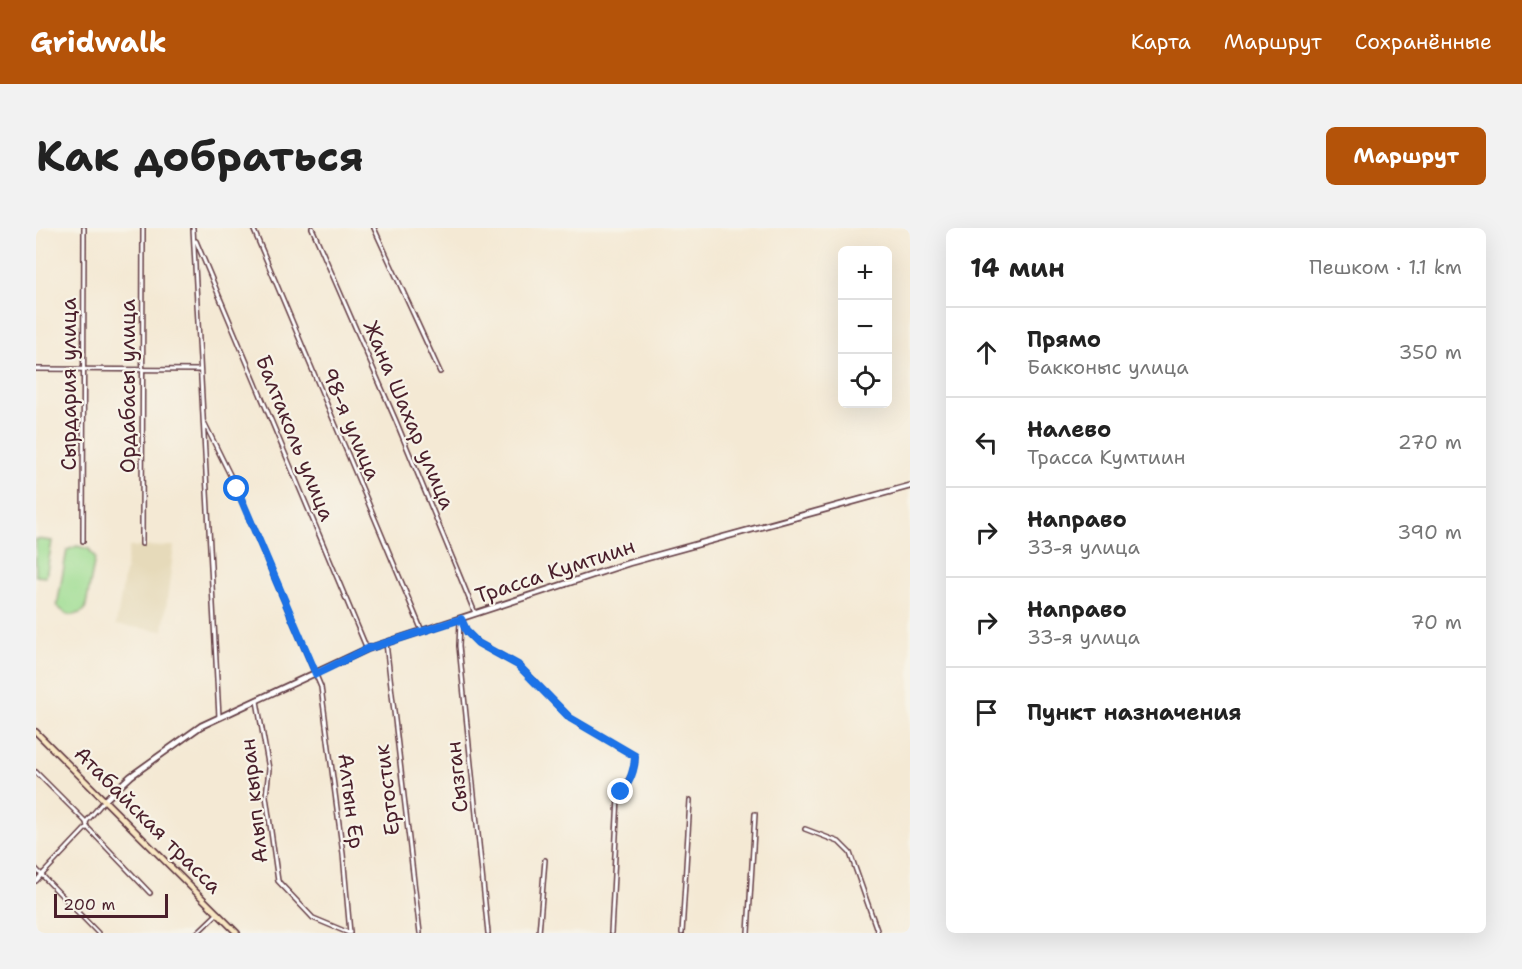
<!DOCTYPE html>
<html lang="ru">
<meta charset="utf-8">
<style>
body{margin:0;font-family:"Shantell Sans",sans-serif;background:#f2f2f2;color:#222}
.controls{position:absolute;right:18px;top:18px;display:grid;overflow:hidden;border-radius:9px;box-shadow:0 6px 24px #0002}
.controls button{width:54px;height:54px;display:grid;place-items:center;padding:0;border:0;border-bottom:2px solid #e0e0e0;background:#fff;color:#222;font:30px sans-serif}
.scale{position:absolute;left:18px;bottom:15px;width:114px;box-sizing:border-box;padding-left:6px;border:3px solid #4a1f2b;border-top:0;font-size:16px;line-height:21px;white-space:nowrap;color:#4a1f2b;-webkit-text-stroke:4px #f7f3e8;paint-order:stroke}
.stop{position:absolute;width:18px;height:18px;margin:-14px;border:4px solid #1a73e8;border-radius:50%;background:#fff}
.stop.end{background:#1a73e8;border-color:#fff;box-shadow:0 2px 6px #0008}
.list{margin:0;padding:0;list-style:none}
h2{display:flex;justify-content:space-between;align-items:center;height:78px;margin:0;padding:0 24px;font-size:26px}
h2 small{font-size:20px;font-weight:400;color:#767676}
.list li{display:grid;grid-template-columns:39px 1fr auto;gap:18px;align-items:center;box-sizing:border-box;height:90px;padding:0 24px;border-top:2px solid #e0e0e0}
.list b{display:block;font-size:22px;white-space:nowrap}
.list p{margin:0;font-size:20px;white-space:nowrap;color:#767676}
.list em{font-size:20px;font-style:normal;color:#767676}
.icon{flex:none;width:33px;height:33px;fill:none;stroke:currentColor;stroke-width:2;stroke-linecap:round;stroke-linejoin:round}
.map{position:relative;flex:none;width:874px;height:705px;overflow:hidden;border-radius:9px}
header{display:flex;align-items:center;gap:36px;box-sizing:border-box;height:84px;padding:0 30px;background:#b45309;color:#fff}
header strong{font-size:28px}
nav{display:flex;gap:33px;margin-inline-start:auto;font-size:21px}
.intro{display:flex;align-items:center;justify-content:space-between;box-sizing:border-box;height:144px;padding:0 36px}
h1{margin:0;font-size:42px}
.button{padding:15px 27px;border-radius:9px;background:#b45309;color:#fff;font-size:21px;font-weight:700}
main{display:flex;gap:36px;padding:0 36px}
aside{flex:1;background:#fff;border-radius:9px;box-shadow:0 6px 24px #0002}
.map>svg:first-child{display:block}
</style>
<header>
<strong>Gridwalk</strong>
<nav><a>Карта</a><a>Маршрут</a><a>Сохранённые</a></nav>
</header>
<div class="intro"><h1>Как добраться</h1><a class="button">Маршрут</a></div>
<main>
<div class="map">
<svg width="874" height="705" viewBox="0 0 874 705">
<rect width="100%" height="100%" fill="#f7f3e8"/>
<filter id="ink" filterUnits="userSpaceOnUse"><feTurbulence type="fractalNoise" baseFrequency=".0167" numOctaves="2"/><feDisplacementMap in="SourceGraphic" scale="12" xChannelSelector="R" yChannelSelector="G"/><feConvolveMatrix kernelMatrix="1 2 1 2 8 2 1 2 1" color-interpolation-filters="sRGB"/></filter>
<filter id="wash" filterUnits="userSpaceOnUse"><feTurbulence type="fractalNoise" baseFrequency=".008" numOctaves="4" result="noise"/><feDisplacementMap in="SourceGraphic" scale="24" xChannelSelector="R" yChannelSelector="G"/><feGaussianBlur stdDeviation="1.35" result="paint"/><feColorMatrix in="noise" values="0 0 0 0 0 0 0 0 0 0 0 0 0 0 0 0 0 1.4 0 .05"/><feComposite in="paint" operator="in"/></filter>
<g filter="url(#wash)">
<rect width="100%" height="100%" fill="#f4e9d4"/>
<!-- built -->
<polygon fill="#e6daba" points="138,318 127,403 80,397 93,319"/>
<!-- green -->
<g fill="#9edd92" stroke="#747e5e" stroke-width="1.5">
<polygon points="0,311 16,313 10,349 0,348"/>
<path d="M41,318L53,321L59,330L49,382C37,390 31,388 21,378L31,322Z"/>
</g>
</g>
<g filter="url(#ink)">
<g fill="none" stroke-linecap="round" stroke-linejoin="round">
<defs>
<g id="minor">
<polyline points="157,0 183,489"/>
<polyline points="217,0 386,403"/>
<polyline points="276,0 360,193 439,385"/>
<polyline points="338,0 404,144"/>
<polyline points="160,13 331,421"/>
<polyline points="0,141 164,142"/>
<polyline points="168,194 201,261 285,459 307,626 314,705"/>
<polyline points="47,313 48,0"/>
<polyline points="106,316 107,0"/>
<path d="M425,391L431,404L442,415L482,437L534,490L599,528C600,545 590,555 582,569L575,705"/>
<polyline points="424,393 423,418 452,705"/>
<polyline points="350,415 384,705"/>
<polyline points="221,473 233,541 230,568 242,653 277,690 313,705"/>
<polyline points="0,544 50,594"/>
<polyline points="51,599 114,665"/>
<polyline points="769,601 803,614 814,625 842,705"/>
<polyline points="0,641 62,705"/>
<polyline points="0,653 51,599 50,594 68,573"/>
<polyline points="161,705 182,685"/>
<polyline points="503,705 509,632"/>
<polyline points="646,705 654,572"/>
<polyline points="712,705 719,586"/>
</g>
<polyline id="tertiary" points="69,572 95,548 165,498 331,421 593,335 874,258"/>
<polyline id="secondary" points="0,504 201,705"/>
</defs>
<!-- minor casing -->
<use href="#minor" stroke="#643d44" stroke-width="6"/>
<!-- tertiary casing -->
<use href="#tertiary" stroke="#643d44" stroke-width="8"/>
<!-- secondary casing -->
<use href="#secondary" stroke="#643d44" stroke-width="8"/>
<!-- minor -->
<use href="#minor" stroke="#fff" stroke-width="3"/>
<!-- tertiary -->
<use href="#tertiary" stroke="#fff" stroke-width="4.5"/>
<!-- secondary -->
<use href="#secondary" stroke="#f9e7c3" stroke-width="4.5"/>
</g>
</g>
<g fill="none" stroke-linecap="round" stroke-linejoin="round" filter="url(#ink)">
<!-- route -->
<path stroke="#1a73e8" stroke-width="8" d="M201,261L280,446L331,421L425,391L431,404L442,415L482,437L534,490L599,528C599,540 594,556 585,564"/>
</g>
<g text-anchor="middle" stroke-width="4.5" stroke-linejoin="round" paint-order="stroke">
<!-- street labels -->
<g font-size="21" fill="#4a1f2b" stroke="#f7f3e8">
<text transform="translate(33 156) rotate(-90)" y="7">Сырдария улица</text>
<text transform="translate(92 158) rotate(-90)" y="7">Ордабасы улица</text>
<text transform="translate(373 187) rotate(67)" y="7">Жана Шахар улица</text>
<text transform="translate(315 196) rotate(67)" y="7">98-я улица</text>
<text transform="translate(259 210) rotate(68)" y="7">Балтаколь улица</text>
<text transform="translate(519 343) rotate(-18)" y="7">Трасса Кумтиин</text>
<text transform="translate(421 549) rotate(-96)" y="7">Сызган</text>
<text transform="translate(351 562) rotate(-97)" y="7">Ертостик</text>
<text transform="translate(218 573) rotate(-96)" y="7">Алып кыран</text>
<text transform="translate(315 573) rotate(83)" y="7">Алтын Ер</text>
<text transform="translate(112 592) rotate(45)" y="7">Атабайская трасса</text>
</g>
</g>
</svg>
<div class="controls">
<button>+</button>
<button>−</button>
<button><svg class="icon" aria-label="locate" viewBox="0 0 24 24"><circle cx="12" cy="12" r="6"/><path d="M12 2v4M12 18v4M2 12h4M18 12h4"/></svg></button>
</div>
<div class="scale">200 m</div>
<div class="stop" style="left:201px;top:261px"></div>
<div class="stop end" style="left:585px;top:564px"></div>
</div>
<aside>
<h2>14 мин<small>Пешком · 1.1 km</small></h2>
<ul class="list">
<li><svg class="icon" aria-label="ahead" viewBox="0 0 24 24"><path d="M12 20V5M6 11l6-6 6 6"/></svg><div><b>Прямо</b><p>Бакконыс улица</p></div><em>350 m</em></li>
<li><svg class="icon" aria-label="left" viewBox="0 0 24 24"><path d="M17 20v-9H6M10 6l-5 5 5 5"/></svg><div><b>Налево</b><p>Трасса Кумтиин</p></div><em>270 m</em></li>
<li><svg class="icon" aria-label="right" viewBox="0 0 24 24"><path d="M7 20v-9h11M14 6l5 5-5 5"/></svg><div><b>Направо</b><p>33-я улица</p></div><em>390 m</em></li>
<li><svg class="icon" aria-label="right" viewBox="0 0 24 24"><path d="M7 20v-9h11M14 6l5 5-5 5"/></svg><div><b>Направо</b><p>33-я улица</p></div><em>70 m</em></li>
<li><svg class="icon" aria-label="arrive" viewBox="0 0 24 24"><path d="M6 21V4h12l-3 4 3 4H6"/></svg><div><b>Пункт назначения</b></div></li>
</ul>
</aside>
</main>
